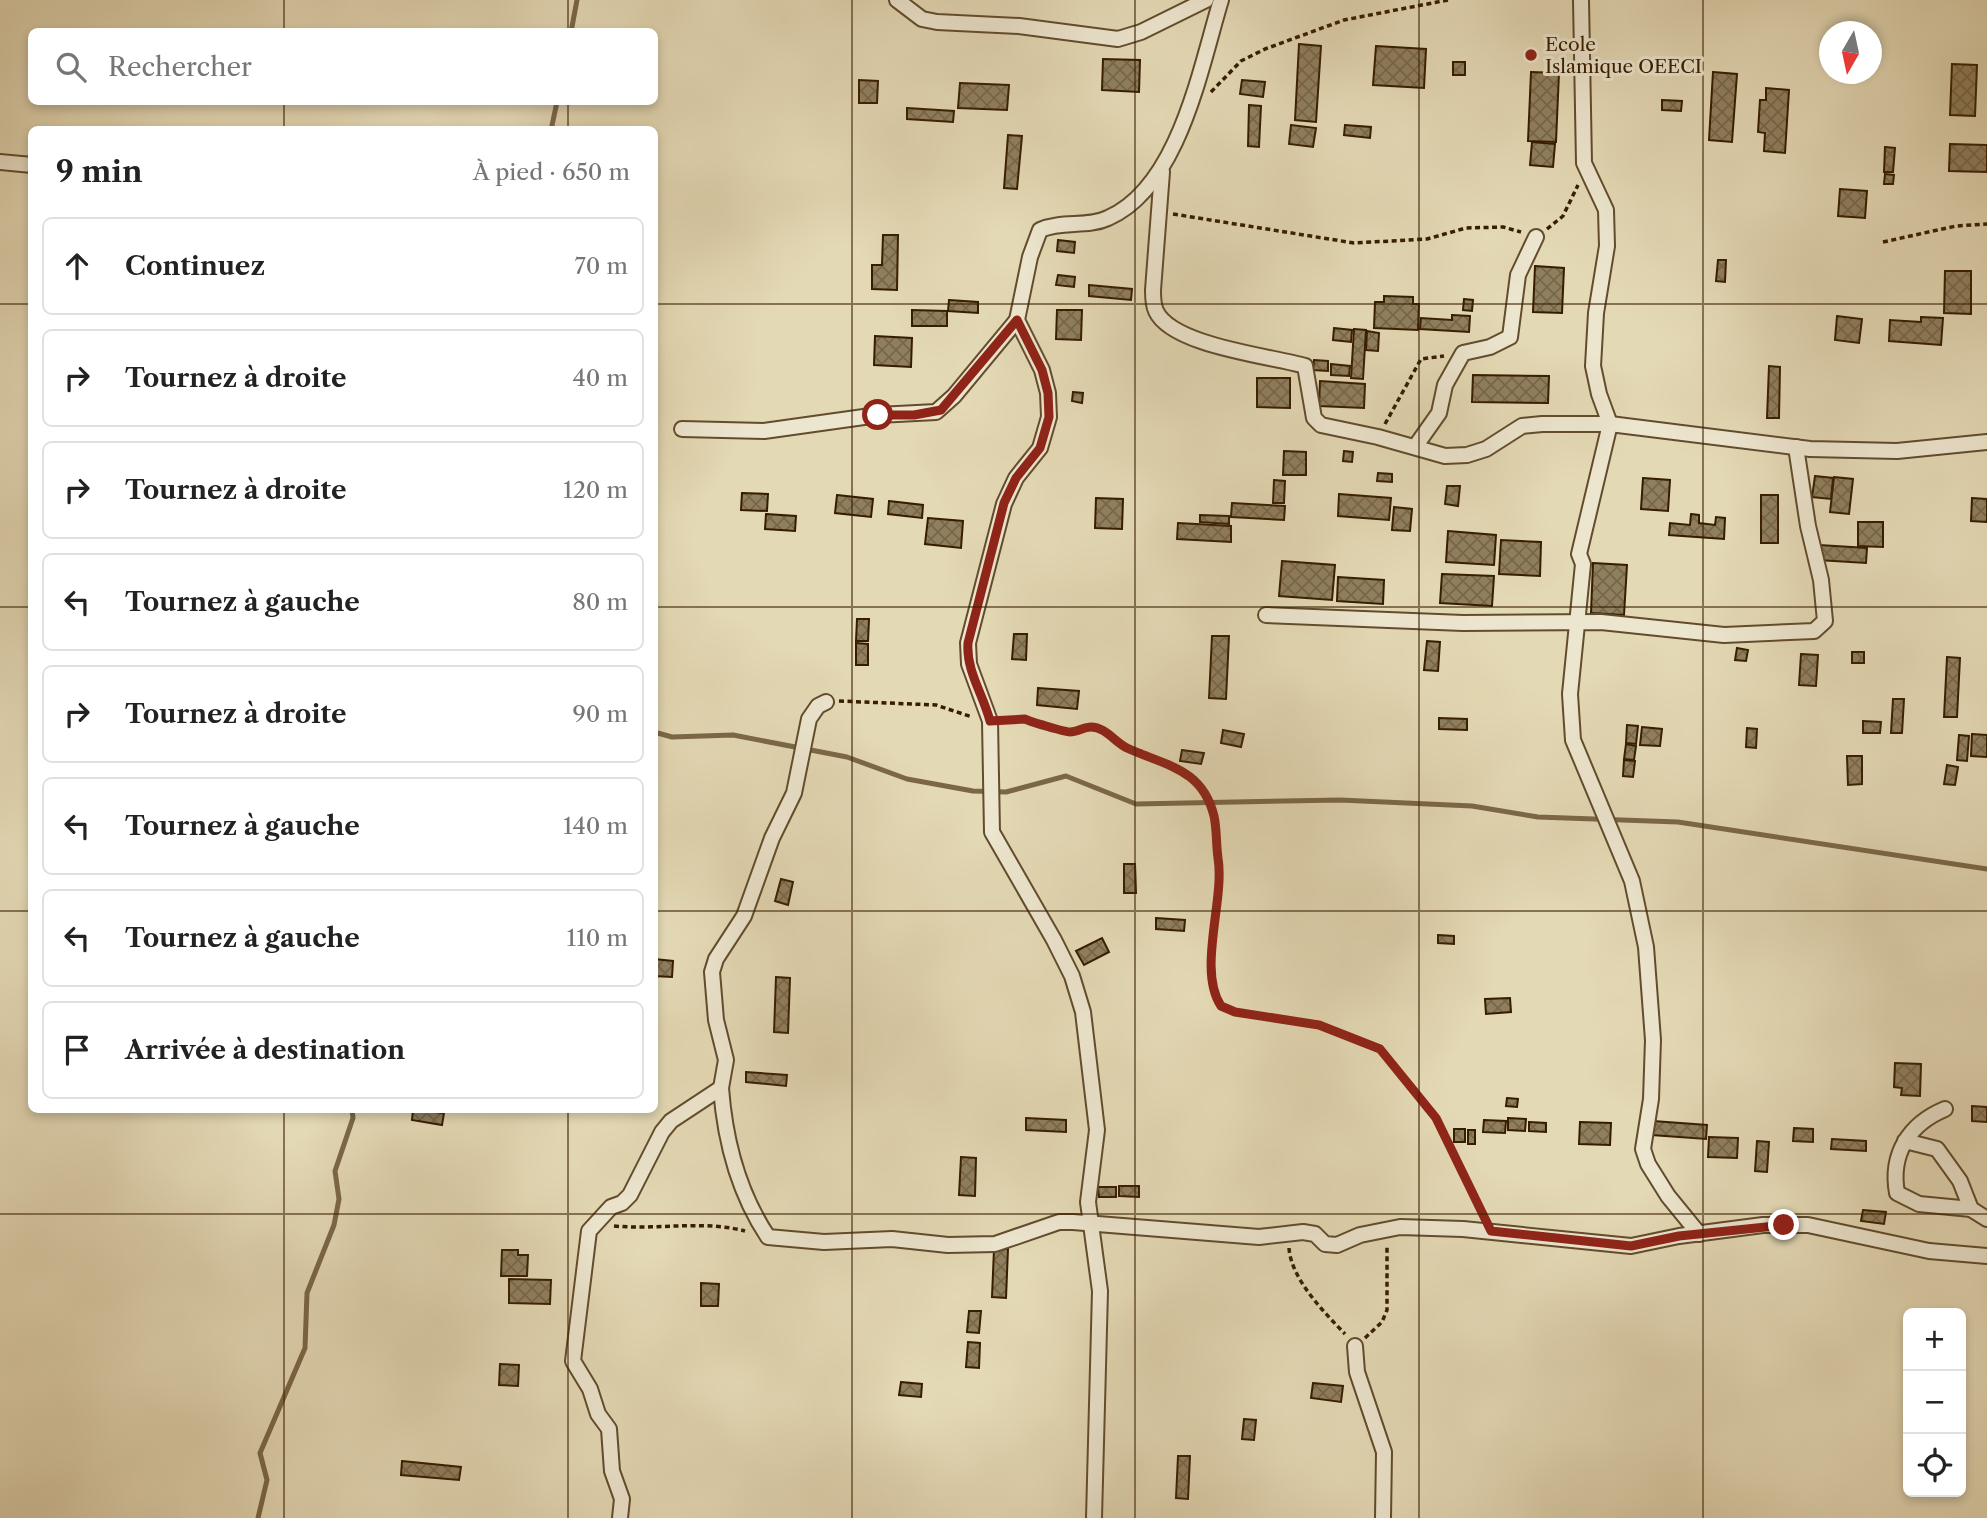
<!DOCTYPE html>
<html lang="fr">
<meta charset="utf-8">
<style>
body{margin:0;font-family:"Libre Caslon Text",serif;background:#f2f2f2;color:#222}
.controls{position:absolute;right:21px;bottom:21px;display:grid;overflow:hidden;border-radius:10px;box-shadow:0 4px 10px #0003}
.controls button{width:63px;height:63px;display:grid;place-items:center;padding:0;border:0;border-bottom:2px solid #e0e0e0;background:#fff;color:#222;font:35px sans-serif}
.compass{position:absolute;left:1819px;top:21px;width:63px;height:63px;border-radius:50%;background:#fff;box-shadow:0 4px 10px #0003;rotate:189deg}
.stop{position:absolute;width:21px;height:21px;margin:-16px;border:5px solid #8f2418;border-radius:50%;background:#fff}
.stop.end{background:#8f2418;border-color:#fff;box-shadow:0 2px 7px #0008}
.list{margin:0;padding:0;list-style:none}
h2{display:flex;justify-content:space-between;align-items:center;height:91px;margin:0;padding:0 28px;font-size:30px}
h2 small{font-size:23px;font-weight:400;color:#767676}
.list li{display:grid;grid-template-columns:46px 1fr auto;gap:21px;align-items:center;box-sizing:border-box;height:98px;margin:0 14px 14px;padding:0 14px;border:2px solid #e0e0e0;border-radius:10px}
.list b{display:block;font-size:26px;white-space:nowrap}
.list em{font-size:23px;font-style:normal;color:#767676}
.icon{flex:none;width:38px;height:38px;fill:none;stroke:currentColor;stroke-width:2;stroke-linecap:round;stroke-linejoin:round}
.map{position:relative;flex:none;width:1987px;height:1518px;overflow:hidden}
.search{position:absolute;background:#fff;box-shadow:0 4px 10px #0003;left:28px;top:28px;width:630px;height:77px;display:flex;align-items:center;gap:18px;box-sizing:border-box;padding:0 24px;border-radius:10px;color:#767676;font-size:26px}
.panel{position:absolute;background:#fff;box-shadow:0 4px 10px #0003;left:28px;top:126px;width:630px;height:987px;border-radius:10px}
.map>svg:first-child{display:block}
</style>
<div class="map">
<svg width="1987" height="1518" viewBox="0 0 1987 1518">
<defs>
<pattern id="building-cross-hatch" width="8" height="8" patternUnits="userSpaceOnUse" patternTransform="scale(1.75)"><rect width="8" height="8" fill="#907f5e"/><path d="M0 0l8 8M0 8l8-8" fill="none" stroke="#76674b"/></pattern>
</defs>
<rect width="100%" height="100%" fill="#e4d9b5"/>
<filter id="stains"><feTurbulence type="fractalNoise" baseFrequency=".00286" numOctaves="4"/><feColorMatrix values="0 0 0 0 .2 0 0 0 0 .09 0 0 0 0 .02 0 0 0 .5 -.17"/></filter>
<radialGradient id="worn" r=".72"><stop offset=".6" stop-color="#630" stop-opacity="0"/><stop offset="1" stop-color="#630" stop-opacity=".3"/></radialGradient>
<g fill="none" stroke-linecap="round" stroke-linejoin="round">
<!-- stream -->
<g stroke="#7b6747" stroke-width="5">
<polyline points="571,32 577,0"/>
<polyline points="551,130 557,102"/>
<polyline points="654,732 672,737 733,735 847,757 907,779 973,791 1006,792 1066,776 1136,804 1340,800 1472,806 1538,817 1678,822 1987,869"/>
<polyline points="258,1518 267,1480 260,1453 305,1348 307,1293 334,1225 339,1199 335,1171 353,1118 352,1110"/>
</g>
</g>
<!-- building -->
<g fill="url(#building-cross-hatch)" stroke="#361d00" stroke-width="2">
<polygon points="1299,44 1321,46 1316,122 1295,120"/>
<polygon points="1376,46 1426,49 1424,88 1373,85"/>
<polygon points="1103,59 1140,60 1139,92 1102,90"/>
<rect x="1453" y="62" width="12" height="13"/>
<polygon points="1952,64 1977,65 1975,116 1950,115"/>
<polygon points="1531,72 1559,73 1556,142 1528,141"/>
<polygon points="1713,72 1737,74 1732,142 1709,140"/>
<polygon points="859,80 878,81 877,103 859,103"/>
<polygon points="1242,80 1265,82 1263,97 1240,94"/>
<polygon points="960,83 1009,85 1007,110 958,108"/>
<polygon points="1766,88 1789,90 1785,153 1764,151 1765,133 1758,132 1760,100 1766,100"/>
<polygon points="1662,100 1682,101 1681,111 1662,110"/>
<polygon points="1249,105 1261,106 1259,147 1248,146"/>
<polygon points="907,108 954,111 953,122 907,119"/>
<polygon points="1291,125 1316,128 1313,147 1289,144"/>
<polygon points="1345,125 1371,127 1370,138 1344,135"/>
<polygon points="1008,135 1022,136 1017,189 1004,188"/>
<polygon points="1532,142 1555,144 1553,167 1530,165"/>
<polygon points="1950,144 1987,145 1987,172 1949,171"/>
<polygon points="1885,147 1895,148 1893,172 1884,172"/>
<polygon points="1885,174 1894,175 1893,184 1884,184"/>
<polygon points="1840,189 1867,191 1865,218 1838,216"/>
<polygon points="883,235 898,235 897,290 872,289 872,265 882,265"/>
<polygon points="1058,240 1075,242 1074,253 1057,251"/>
<polygon points="1718,260 1726,260 1725,282 1716,281"/>
<polygon points="1535,266 1564,268 1562,313 1533,312"/>
<polygon points="1945,271 1971,271 1971,314 1944,313"/>
<polygon points="1058,275 1075,277 1074,287 1056,285"/>
<polygon points="1089,285 1132,289 1131,300 1089,296"/>
<polygon points="1384,296 1413,297 1413,304 1419,304 1418,330 1374,328 1375,302 1384,302"/>
<polygon points="1464,299 1473,300 1472,311 1463,310"/>
<polygon points="949,300 978,302 978,313 948,311"/>
<polygon points="912,310 947,311 947,326 912,326"/>
<polygon points="1057,310 1082,310 1081,340 1056,339"/>
<polygon points="1452,315 1470,316 1469,332 1420,329 1421,318 1452,320"/>
<polygon points="1837,316 1862,319 1859,343 1835,340"/>
<polygon points="1921,317 1943,318 1941,345 1889,341 1890,320 1921,322"/>
<polygon points="1334,328 1352,330 1351,342 1333,340"/>
<polygon points="1354,329 1366,330 1363,379 1351,378"/>
<polygon points="1367,331 1379,333 1378,351 1366,350"/>
<polygon points="875,336 912,338 911,367 874,365"/>
<polygon points="1314,360 1328,361 1328,371 1313,370"/>
<polygon points="1331,364 1350,366 1349,376 1331,375"/>
<polygon points="1769,366 1780,367 1779,418 1767,418"/>
<polygon points="1473,375 1549,376 1548,403 1472,402"/>
<polygon points="1257,378 1290,378 1290,408 1257,407"/>
<polygon points="1320,381 1365,384 1364,408 1319,406"/>
<polygon points="1073,392 1083,393 1082,403 1072,401"/>
<polygon points="1284,451 1306,452 1306,475 1283,475"/>
<polygon points="1344,451 1353,452 1352,462 1343,461"/>
<polygon points="1378,473 1392,474 1392,482 1377,481"/>
<polygon points="1815,476 1833,478 1831,499 1812,497"/>
<polygon points="1834,477 1853,479 1849,514 1830,512"/>
<polygon points="1643,478 1670,480 1668,511 1641,509"/>
<polygon points="1274,480 1285,481 1284,503 1273,503"/>
<polygon points="1447,486 1460,486 1458,506 1445,504"/>
<polygon points="742,493 768,494 767,511 741,510"/>
<polygon points="1339,494 1391,498 1389,520 1338,516"/>
<polygon points="837,495 873,499 871,517 835,513"/>
<rect x="1761" y="495" width="17" height="48"/>
<polygon points="1096,498 1123,499 1122,529 1095,528"/>
<polygon points="1972,498 1987,499 1987,522 1971,521"/>
<polygon points="889,501 923,505 922,518 888,514"/>
<polygon points="1232,503 1285,506 1284,520 1231,517"/>
<polygon points="1394,507 1412,509 1410,531 1392,530"/>
<polygon points="766,514 796,516 795,531 765,529"/>
<polygon points="1691,514 1699,515 1699,523 1715,525 1716,517 1725,518 1724,539 1669,535 1670,523 1690,525"/>
<polygon points="1200,515 1229,516 1229,524 1200,522"/>
<polygon points="928,518 963,521 961,548 925,544"/>
<polygon points="1858,522 1883,522 1883,547 1858,546"/>
<polygon points="1178,523 1231,526 1231,542 1177,539"/>
<polygon points="1448,531 1496,535 1494,565 1446,562"/>
<polygon points="1501,540 1541,542 1540,576 1499,574"/>
<polygon points="1819,545 1867,548 1866,563 1818,560"/>
<polygon points="1282,561 1335,565 1332,600 1279,596"/>
<polygon points="1593,563 1627,565 1624,615 1591,613"/>
<polygon points="1442,574 1494,576 1492,606 1440,603"/>
<polygon points="1338,577 1384,580 1383,604 1337,601"/>
<polygon points="857,619 869,619 868,641 856,641"/>
<polygon points="1014,634 1027,634 1026,660 1012,659"/>
<polygon points="1212,636 1229,636 1226,699 1209,698"/>
<polygon points="1427,641 1440,642 1438,671 1424,670"/>
<polygon points="856,643 868,644 868,665 856,665"/>
<polygon points="1737,648 1748,650 1746,661 1735,660"/>
<rect x="1852" y="652" width="12" height="11"/>
<polygon points="1801,654 1818,655 1816,686 1799,685"/>
<polygon points="1947,657 1960,658 1957,717 1944,717"/>
<polygon points="1038,688 1079,691 1077,709 1037,705"/>
<polygon points="1893,699 1904,699 1902,733 1891,733"/>
<polygon points="1439,718 1467,719 1467,730 1439,729"/>
<polygon points="1863,721 1881,722 1880,733 1863,733"/>
<polygon points="1627,725 1638,726 1636,744 1626,743"/>
<polygon points="1642,727 1662,729 1660,746 1640,745"/>
<polygon points="1747,728 1757,729 1756,748 1746,747"/>
<polygon points="1223,730 1244,734 1241,747 1221,743"/>
<polygon points="1972,734 1987,735 1987,757 1971,756"/>
<polygon points="1959,735 1969,736 1967,761 1957,760"/>
<polygon points="1626,744 1636,746 1634,760 1624,759"/>
<polygon points="1182,750 1204,753 1201,764 1180,761"/>
<polygon points="1847,756 1862,756 1862,784 1848,785"/>
<polygon points="1624,760 1635,761 1633,777 1623,776"/>
<polygon points="1947,765 1958,767 1955,785 1944,784"/>
<polygon points="1124,864 1135,864 1136,893 1124,893"/>
<polygon points="781,879 793,882 788,905 775,901"/>
<polygon points="1156,918 1185,920 1184,931 1156,929"/>
<polygon points="1438,935 1454,936 1454,944 1438,943"/>
<polygon points="1102,938 1109,952 1084,965 1076,951"/>
<polygon points="654,959 673,961 672,977 654,976"/>
<polygon points="776,977 790,978 788,1033 774,1032"/>
<polygon points="1510,998 1511,1012 1486,1014 1485,999"/>
<polygon points="1895,1063 1921,1064 1920,1096 1901,1095 1902,1088 1894,1087"/>
<polygon points="746,1072 787,1075 786,1086 746,1082"/>
<polygon points="1507,1098 1518,1099 1517,1107 1506,1106"/>
<polygon points="1972,1106 1987,1107 1987,1122 1972,1121"/>
<polygon points="413,1110 444,1113 442,1125 412,1120"/>
<polygon points="1026,1118 1066,1120 1066,1132 1026,1130"/>
<polygon points="1508,1118 1526,1119 1525,1131 1508,1130"/>
<polygon points="1484,1120 1506,1121 1505,1133 1483,1132"/>
<polygon points="1653,1121 1707,1125 1706,1139 1652,1135"/>
<polygon points="1529,1122 1546,1123 1546,1132 1529,1131"/>
<polygon points="1580,1122 1611,1123 1610,1145 1579,1144"/>
<polygon points="1794,1128 1813,1129 1813,1142 1793,1141"/>
<rect x="1454" y="1129" width="11" height="13"/>
<rect x="1468" y="1130" width="7" height="14"/>
<polygon points="1709,1137 1738,1138 1737,1158 1708,1157"/>
<polygon points="1832,1139 1866,1141 1866,1151 1831,1149"/>
<polygon points="1757,1141 1769,1142 1767,1172 1755,1171"/>
<polygon points="961,1157 976,1158 975,1196 959,1195"/>
<polygon points="1119,1186 1139,1186 1139,1197 1119,1196"/>
<polygon points="1098,1187 1116,1187 1116,1197 1099,1197"/>
<polygon points="1863,1210 1886,1212 1884,1224 1861,1221"/>
<polygon points="994,1249 1008,1249 1006,1298 992,1297"/>
<polygon points="502,1250 518,1250 518,1255 528,1255 527,1276 501,1276"/>
<polygon points="509,1279 551,1280 550,1304 509,1303"/>
<polygon points="701,1283 719,1284 718,1306 701,1306"/>
<polygon points="969,1311 981,1311 979,1333 967,1332"/>
<polygon points="968,1342 980,1343 979,1368 966,1367"/>
<polygon points="500,1364 519,1365 518,1386 499,1385"/>
<polygon points="901,1382 922,1384 921,1397 899,1395"/>
<polygon points="1313,1383 1343,1386 1341,1402 1311,1398"/>
<polygon points="1244,1419 1256,1420 1254,1440 1242,1439"/>
<polygon points="1178,1456 1190,1456 1188,1499 1176,1498"/>
<polygon points="402,1461 461,1467 459,1480 401,1475"/>
</g>
<g fill="none" stroke-linecap="round" stroke-linejoin="round">
<defs>
<g id="street">
<polyline points="897,0 922,19 937,22 1019,26 1118,39 1141,32 1206,0"/>
<polyline points="1581,0 1584,163 1606,210 1607,246 1596,313 1593,366 1599,394 1610,424 1579,554 1583,564 1570,694 1573,740 1632,881 1646,947 1653,1040 1651,1099 1643,1149 1648,1164 1668,1196 1699,1234"/>
<polyline points="0,162 32,165"/>
<path d="M1162,172L1153,290C1153,296 1153,305 1156,311C1172,346 1271,356 1305,366L1314,418L1321,425L1378,437L1445,456L1467,455L1486,449L1522,426L1542,424H1610L1810,449L1897,451L1987,442"/>
<polyline points="682,429 764,431 878,415 936,412 954,396 1017,320"/>
<polyline points="1415,447 1439,413 1445,385 1463,353 1490,347 1510,337 1518,275 1536,237"/>
<polyline points="1266,615 1463,623 1601,622 1724,635 1814,631 1825,621 1821,580 1808,526 1796,447"/>
<polyline points="721,1088 726,1060 716,1020 712,972 716,959 744,916 772,838 794,793 809,719 818,706 826,702"/>
<path d="M1945,1109C1909,1124 1890,1154 1897,1193L1919,1204L1971,1209"/>
<polyline points="1905,1141 1937,1149 1960,1181 1971,1209 1987,1219"/>
<polyline points="1355,1346 1357,1372 1384,1452 1383,1518"/>
<path d="M620,1518L622,1499L612,1471L609,1429L598,1414L590,1389L573,1361L589,1231L611,1207L622,1203L630,1195L662,1132L671,1121L721,1088C725,1141 738,1192 768,1237L824,1242L892,1239L948,1245L995,1244L1059,1222H1073L1259,1237L1303,1232L1315,1234L1325,1244L1337,1245L1360,1235L1400,1227L1463,1229L1631,1246L1679,1236L1763,1225H1808L1929,1251L1987,1256"/>
<path d="M1094,1518L1100,1291L1088,1202L1097,1130L1083,1012L1072,976L1054,940L992,832L990,721L969,664L968,643L1004,504L1016,478L1040,448L1049,417L1048,393L1042,370L1017,320L1030,257L1040,230C1062,220 1087,228 1108,218C1179,187 1200,69 1221,0"/>
</g>
</defs>
<!-- street casing -->
<use href="#street" stroke="#624c2d" stroke-width="18"/>
<!-- path -->
<g stroke="#361d00" stroke-width="3.5" stroke-dasharray="5 3.5" stroke-linecap="butt">
<polyline points="1211,92 1241,61 1265,49 1344,20 1448,0"/>
<polyline points="1173,214 1354,243 1427,239 1466,228 1503,227 1521,232"/>
<polyline points="1547,229 1563,216 1578,185"/>
<polyline points="1883,242 1956,226 1987,224"/>
<polyline points="1385,424 1421,359 1444,356"/>
<polyline points="839,701 936,705 972,717"/>
<polyline points="1004,720 1025,719 1031,724 1044,724 1069,733 1089,727 1101,729 1118,743 1146,753 1198,780 1215,818 1219,865 1212,977 1221,1006 1235,1012 1319,1025 1380,1049 1436,1118 1483,1215"/>
<path d="M614,1226C658,1230 703,1220 745,1231"/>
<path d="M1289,1248C1291,1279 1324,1312 1345,1334"/>
<polyline points="1365,1338 1382,1322 1387,1310 1387,1246"/>
</g>
<!-- street -->
<use href="#street" stroke="#ede6cf" stroke-width="14"/>
</g>
<g fill="none" stroke-linecap="round" stroke-linejoin="round">
<!-- route -->
<path stroke="#8f2418" stroke-width="9" d="M878,415H914L941,410L1017,320L1042,370L1048,393L1049,417L1040,448L1016,478L1004,503L968,643C966,671 983,694 990,721L1025,719C1028,721 1065,732 1070,732C1077,732 1084,727 1091,727C1105,727 1115,742 1127,748C1166,766 1202,768 1214,816C1217,830 1216,844 1218,858C1225,900 1197,970 1221,1006L1235,1012L1319,1025L1380,1049L1436,1118L1491,1231L1631,1246L1679,1236L1784,1225"/>
</g>
<!-- grid -->
<path fill="none" stroke="#361d00" stroke-width="2" stroke-opacity="0.55" d="M284,0V32M568,0V32M852,0V1518M1135,0V1518M1419,0V1518M1703,0V1518M284,102V130M568,102V130M0,304H32M654,304H1987M0,607H32M654,607H1987M0,911H32M654,911H1987M284,1110V1518M568,1110V1518M0,1214H1987"/>
<!-- markers -->
<circle fill="#8f2418" stroke="#ede6cf" stroke-width="2.5" cx="1531" cy="55" r="7"/>
<g text-anchor="middle" stroke-width="6" stroke-linejoin="round" paint-order="stroke">
<!-- poi labels -->
<g font-size="19" fill="#361d00" stroke="#ede6cf" text-anchor="start">
<text x="1545" y="51">Ecole<tspan x="1545" dy="22">Islamique OEECI</tspan></text>
</g>
</g>
<rect width="100%" height="100%" filter="url(#stains)"/>
<rect width="100%" height="100%" fill="url(#worn)"/>
</svg>
<div class="controls">
<button>+</button>
<button>−</button>
<button><svg class="icon" aria-label="locate" viewBox="0 0 24 24"><circle cx="12" cy="12" r="6"/><path d="M12 2v4M12 18v4M2 12h4M18 12h4"/></svg></button>
</div>
<svg class="compass" viewBox="-18 -18 36 36"><path d="M0-13l5 13h-10z" fill="#e53935"/><path d="M0 13l5-13h-10z" fill="#767676"/></svg>
<div class="stop" style="left:878px;top:415px"></div>
<div class="stop end" style="left:1784px;top:1225px"></div>
<div class="search"><svg class="icon" aria-label="search" viewBox="0 0 24 24"><circle cx="10" cy="10" r="6"/><path d="M15 15l6 6"/></svg>Rechercher</div>
<section class="panel">
<h2>9 min<small>À pied · 650 m</small></h2>
<ul class="list">
<li><svg class="icon" aria-label="ahead" viewBox="0 0 24 24"><path d="M12 20V5M6 11l6-6 6 6"/></svg><div><b>Continuez</b></div><em>70 m</em></li>
<li><svg class="icon" aria-label="right" viewBox="0 0 24 24"><path d="M7 20v-9h11M14 6l5 5-5 5"/></svg><div><b>Tournez à droite</b></div><em>40 m</em></li>
<li><svg class="icon" aria-label="right" viewBox="0 0 24 24"><path d="M7 20v-9h11M14 6l5 5-5 5"/></svg><div><b>Tournez à droite</b></div><em>120 m</em></li>
<li><svg class="icon" aria-label="left" viewBox="0 0 24 24"><path d="M17 20v-9H6M10 6l-5 5 5 5"/></svg><div><b>Tournez à gauche</b></div><em>80 m</em></li>
<li><svg class="icon" aria-label="right" viewBox="0 0 24 24"><path d="M7 20v-9h11M14 6l5 5-5 5"/></svg><div><b>Tournez à droite</b></div><em>90 m</em></li>
<li><svg class="icon" aria-label="left" viewBox="0 0 24 24"><path d="M17 20v-9H6M10 6l-5 5 5 5"/></svg><div><b>Tournez à gauche</b></div><em>140 m</em></li>
<li><svg class="icon" aria-label="left" viewBox="0 0 24 24"><path d="M17 20v-9H6M10 6l-5 5 5 5"/></svg><div><b>Tournez à gauche</b></div><em>110 m</em></li>
<li><svg class="icon" aria-label="arrive" viewBox="0 0 24 24"><path d="M6 21V4h12l-3 4 3 4H6"/></svg><div><b>Arrivée à destination</b></div></li>
</ul>
</section>
</div>
